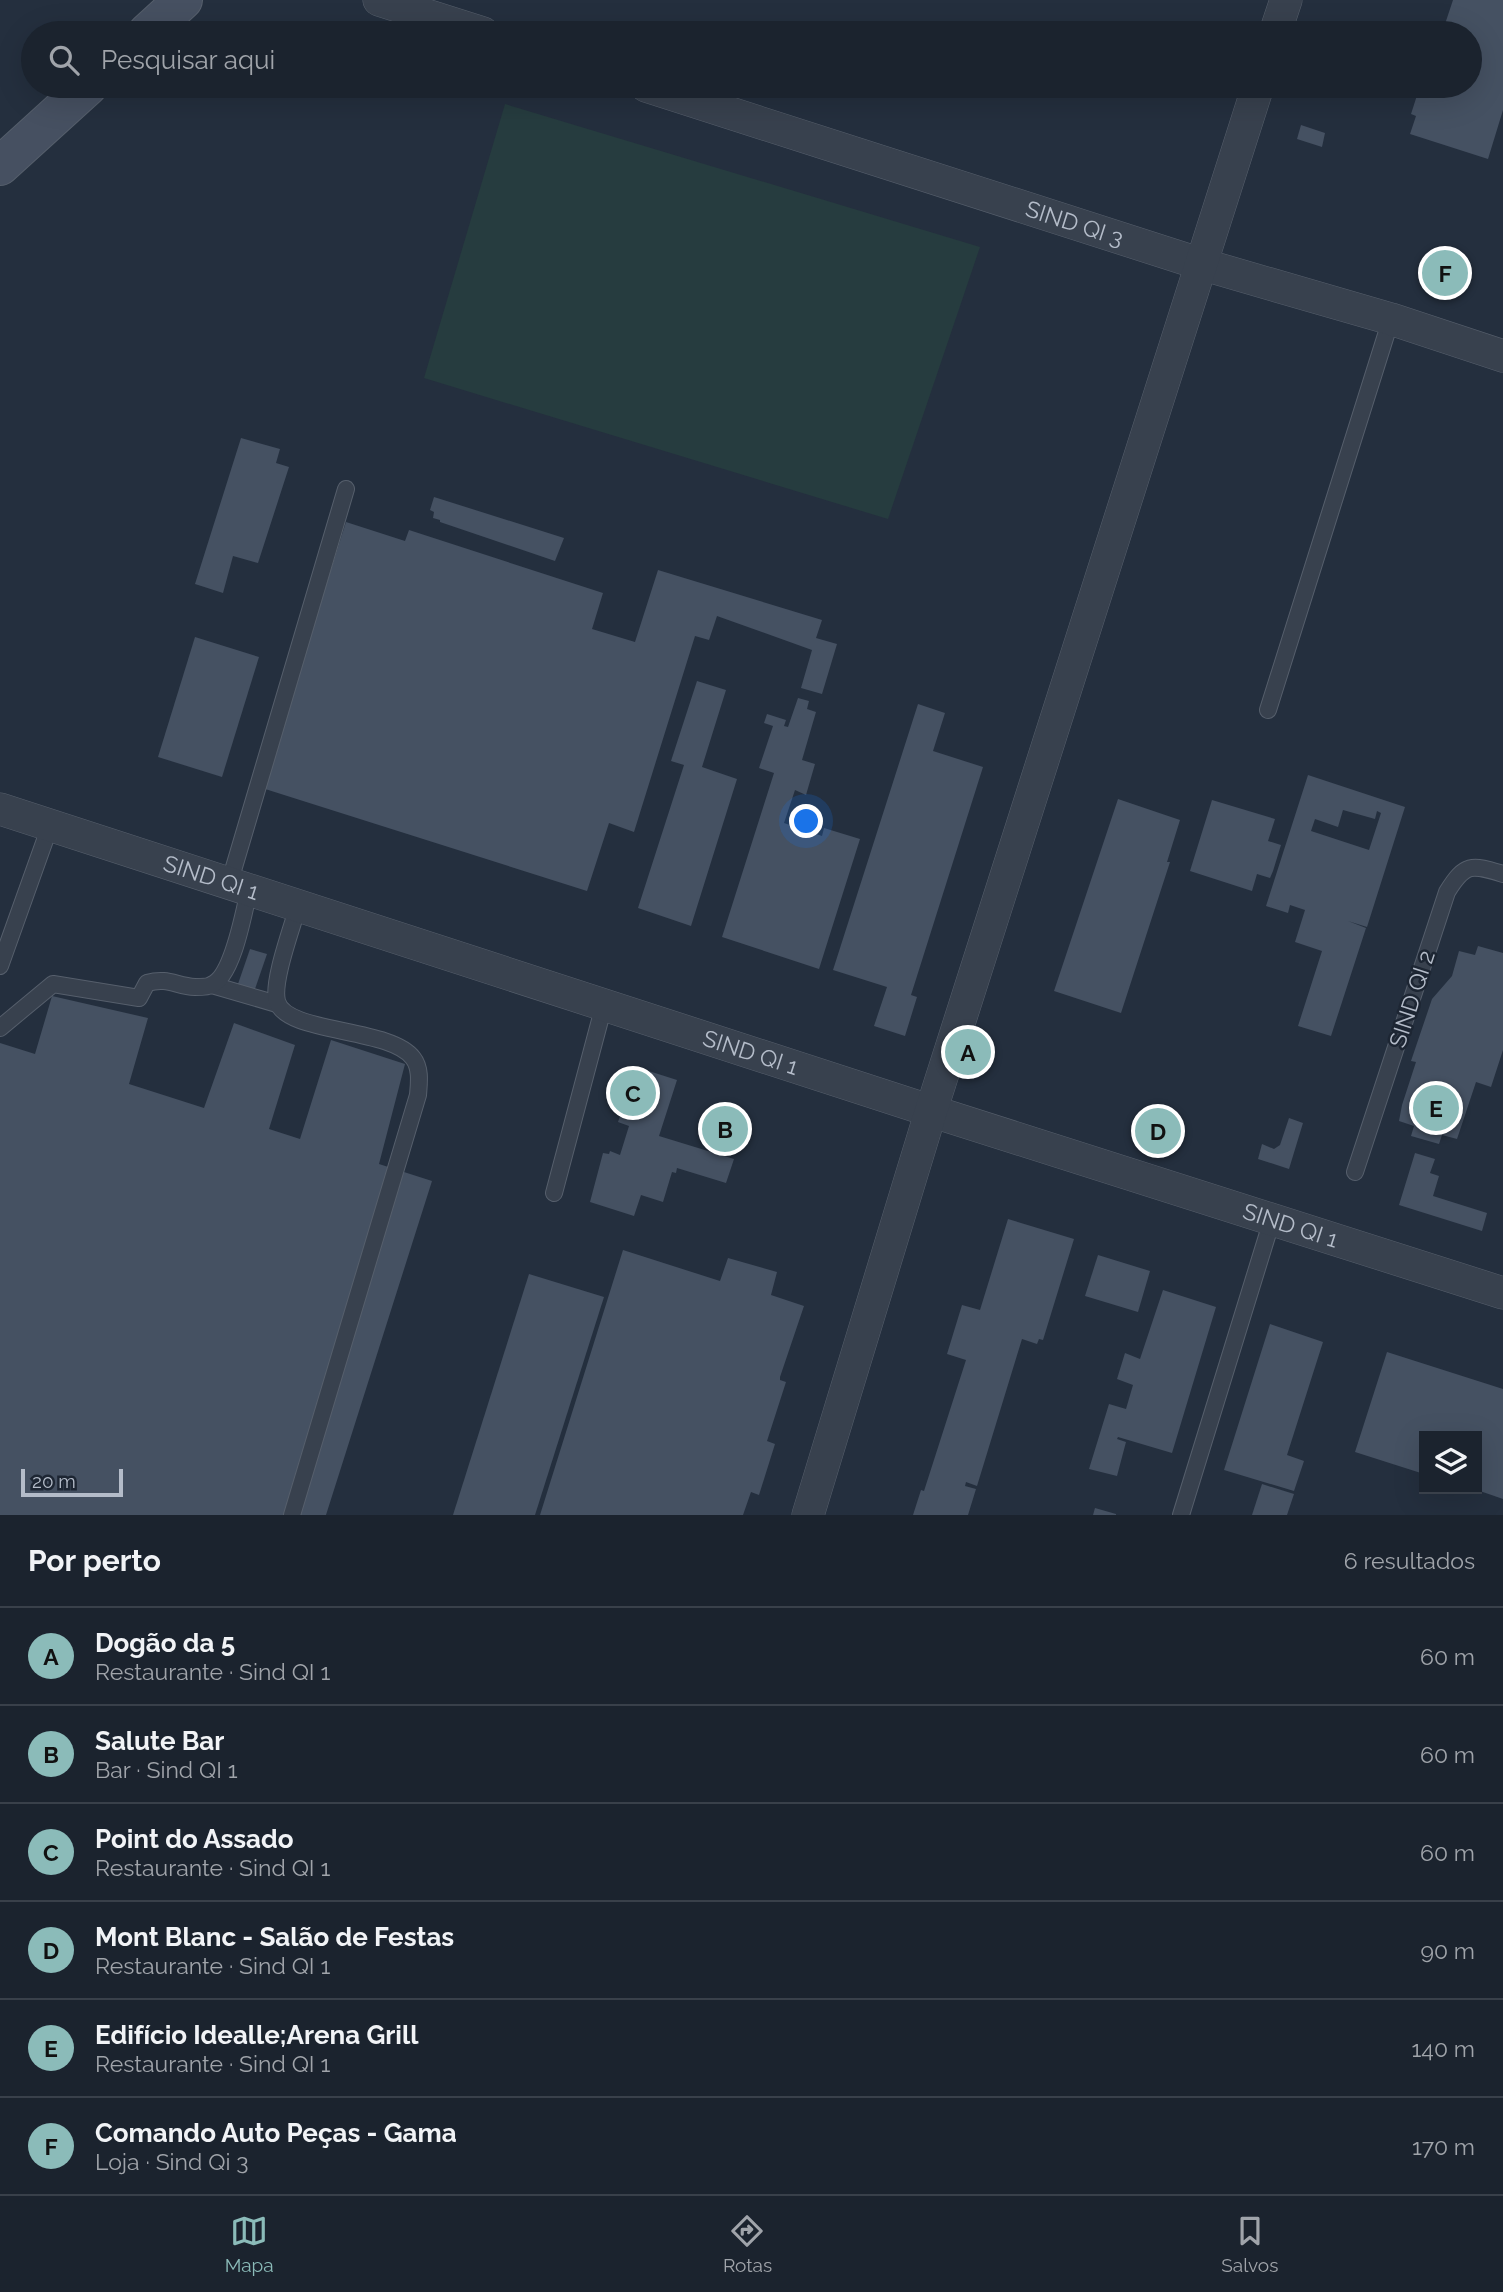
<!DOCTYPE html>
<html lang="pt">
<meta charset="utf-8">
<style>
body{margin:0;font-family:Raleway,sans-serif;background:#282f3a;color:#f1f3f6}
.controls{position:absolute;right:21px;bottom:21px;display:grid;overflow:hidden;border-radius:0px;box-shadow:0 7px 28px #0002}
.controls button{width:63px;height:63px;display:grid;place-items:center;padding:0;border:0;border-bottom:2px solid #39404a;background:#1b232e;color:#f1f3f6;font:35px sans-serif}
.scale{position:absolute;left:21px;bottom:18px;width:102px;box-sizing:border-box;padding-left:7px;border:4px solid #b4bcc9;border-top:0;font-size:19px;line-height:24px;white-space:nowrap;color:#b4bcc9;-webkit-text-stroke:5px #1d2633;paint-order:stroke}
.you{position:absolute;left:807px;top:822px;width:24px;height:24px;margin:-18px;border:5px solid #fff;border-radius:50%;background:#1a73e8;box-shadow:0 0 0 10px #1a73e833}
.badge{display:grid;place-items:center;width:46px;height:46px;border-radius:50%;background:#8bbbb9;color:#111;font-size:23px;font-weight:700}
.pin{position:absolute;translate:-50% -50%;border:4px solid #fff;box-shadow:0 2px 7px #0006}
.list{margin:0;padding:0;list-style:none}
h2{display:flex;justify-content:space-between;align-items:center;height:91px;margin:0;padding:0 28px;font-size:30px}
h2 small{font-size:23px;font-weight:400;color:#a0a4aa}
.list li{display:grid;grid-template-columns:46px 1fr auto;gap:21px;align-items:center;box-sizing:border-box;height:98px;padding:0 28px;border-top:2px solid #39404a}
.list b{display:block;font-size:26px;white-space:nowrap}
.list p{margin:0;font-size:23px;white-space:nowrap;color:#a0a4aa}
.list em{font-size:23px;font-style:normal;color:#a0a4aa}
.icon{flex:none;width:38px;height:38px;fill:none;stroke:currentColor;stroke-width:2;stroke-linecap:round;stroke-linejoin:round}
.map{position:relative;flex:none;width:1503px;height:1515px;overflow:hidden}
.search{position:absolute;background:#1b232e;box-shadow:0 7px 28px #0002;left:21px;right:21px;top:21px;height:77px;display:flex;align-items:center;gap:18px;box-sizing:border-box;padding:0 24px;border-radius:38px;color:#a0a4aa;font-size:26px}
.sheet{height:679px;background:#1b232e}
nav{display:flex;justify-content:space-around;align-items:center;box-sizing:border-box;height:98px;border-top:2px solid #39404a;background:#1b232e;font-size:19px;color:#a0a4aa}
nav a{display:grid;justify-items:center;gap:4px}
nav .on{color:#8bbbb9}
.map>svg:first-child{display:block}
</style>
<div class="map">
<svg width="1503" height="1515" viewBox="0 0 1503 1515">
<rect width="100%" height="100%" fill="#242f3e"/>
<!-- green -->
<polygon fill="#263c3f" points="505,104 980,247 888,519 424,378"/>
<!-- building -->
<g fill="#455162" fill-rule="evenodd">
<polygon points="1453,0 1503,0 1503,110 1488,159 1410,134 1416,116 1411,114 1420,86 1470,86 1470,33 1442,33"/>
<polygon points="1301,125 1325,133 1322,147 1297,139"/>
<polygon points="241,438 280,449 276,463 289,467 258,563 233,556 223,593 195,584"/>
<polygon points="434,497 564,538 555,561 440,522 440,520 433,518 434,512 430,510"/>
<polygon points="346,522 405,541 409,530 603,593 592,629 635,642 658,570 822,620 816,638 837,644 822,694 801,688 812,650 717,616 709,640 695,636 634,832 609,823 587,891 262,788"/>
<polygon points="195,637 259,657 222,777 158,757"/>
<polygon points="697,681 726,690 702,767 737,779 691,926 638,908 684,765 671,761"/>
<polygon points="798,698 809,701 807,709 816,712 802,760 815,764 806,795 795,790 784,823 822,836 824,828 860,839 819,969 722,937 774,773 759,768 773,726 764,723 767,714 786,720 784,726 788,727"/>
<polygon points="918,704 945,713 933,751 983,767 911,995 917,997 905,1036 874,1026 887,987 833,970"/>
<path d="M1308,775L1405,807L1367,927L1348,921L1366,928L1331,1036L1298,1026L1322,951L1295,942L1305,910L1290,905L1288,913L1266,906ZM1343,810L1375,819L1377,811L1381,813L1369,850L1311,831L1315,819L1338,827Z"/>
<polygon points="1118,799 1180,820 1167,862 1170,862 1121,1013 1054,991"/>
<polygon points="1212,800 1275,819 1268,841 1281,845 1273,871 1270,878 1257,874 1252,891 1190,871"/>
<polygon points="1478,946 1503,953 1503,1050 1491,1087 1476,1082 1457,1139 1442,1135 1439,1144 1411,1136 1414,1126 1399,1121 1402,1105 1416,1062 1411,1061 1432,999 1452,976 1459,951 1475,955"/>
<polygon points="250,949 267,954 255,989 238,984"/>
<polygon points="52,996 148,1018 129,1084 204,1108 234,1023 295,1045 269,1129 300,1139 331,1040 405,1064 379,1164 432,1181 326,1515 0,1515 0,1043 35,1054"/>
<polygon points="633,1066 677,1080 659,1136 734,1159 726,1183 677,1168 676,1173 672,1172 663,1202 641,1195 634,1216 590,1202 603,1153 609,1154 610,1151 620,1155 629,1126 618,1122 624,1104 621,1103"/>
<polygon points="1289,1118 1303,1123 1289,1169 1258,1159 1262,1144 1274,1149 1280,1145"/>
<polygon points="1415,1153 1435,1159 1430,1173 1439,1176 1433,1196 1487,1213 1482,1231 1399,1205"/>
<polygon points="1008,1219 1074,1239 1043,1340 1039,1339 1037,1344 1022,1339 977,1486 966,1482 965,1486 976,1489 968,1515 913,1515 921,1490 924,1491 966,1360 947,1354 962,1305 980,1310"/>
<polygon points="623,1250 720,1281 728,1258 777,1272 771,1295 804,1306 780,1377 780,1380 786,1382 767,1441 775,1444 759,1495 751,1492 743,1515 540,1515"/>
<polygon points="1098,1255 1150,1271 1138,1312 1085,1296"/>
<polygon points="529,1274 604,1297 535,1515 453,1515"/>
<polygon points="1163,1290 1216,1307 1172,1453 1118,1437 1117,1439 1126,1442 1117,1476 1089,1469 1109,1404 1126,1409 1133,1385 1117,1379 1125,1353 1140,1359"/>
<polygon points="1270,1324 1323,1342 1287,1455 1304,1461 1294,1491 1224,1470"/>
<polygon points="1387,1352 1503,1389 1503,1499 1477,1490 1477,1436 1424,1436 1424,1474 1355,1452"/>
<polygon points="1262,1484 1294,1494 1287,1515 1252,1515"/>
<polygon points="1095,1508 1116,1514 1116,1515 1093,1515"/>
</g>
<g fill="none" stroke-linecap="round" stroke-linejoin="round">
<defs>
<g id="lane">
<polyline points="1268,710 1391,319"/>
<polyline points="229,884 346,489"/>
<polyline points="0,966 50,826"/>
<polyline points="212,985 277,1004"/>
<path d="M0,1028L53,984L139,998L147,983C168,977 176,986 195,987C199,987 208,987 211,985C233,977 244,911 249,890"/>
<path d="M1355,1172L1447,892C1465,863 1471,864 1503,874"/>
<polyline points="554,1193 604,1005"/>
<path d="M292,1515L418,1095C419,1083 421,1068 413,1058C390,1027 285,1034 277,1001C272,981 292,928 298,906"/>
<polyline points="1181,1515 1272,1220"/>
</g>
<g id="street">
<polyline points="379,0 483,33"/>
<polyline points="1275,33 1286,0"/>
<path id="s1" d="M646,86L1201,264L1391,319L1503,356"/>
<path id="s2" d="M0,809L931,1111L1503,1293"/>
<polyline points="808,1515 931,1111 1258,86"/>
</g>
<g id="secondary">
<polyline points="147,33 183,0"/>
<polyline points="0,166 88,86"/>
</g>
</defs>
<!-- lane casing -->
<use href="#lane" stroke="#565f6c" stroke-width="18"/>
<!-- street casing -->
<use href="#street" stroke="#565f6c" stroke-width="33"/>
<!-- secondary casing -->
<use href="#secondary" stroke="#565f6c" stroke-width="40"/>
<!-- lane -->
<use href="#lane" stroke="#38414e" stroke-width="16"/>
<!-- street -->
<use href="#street" stroke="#38414e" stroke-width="32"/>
<!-- secondary -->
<use href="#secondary" stroke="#465061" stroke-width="38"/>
</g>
<g text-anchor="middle" stroke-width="5" stroke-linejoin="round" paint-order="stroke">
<!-- street labels -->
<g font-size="23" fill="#b4bcc9" stroke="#1d2633">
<text dy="8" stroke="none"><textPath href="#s1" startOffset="450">SIND QI 3</textPath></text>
<text dy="8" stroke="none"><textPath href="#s2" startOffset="222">SIND QI 1</textPath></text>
<text transform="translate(1412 999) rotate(-72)" y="8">SIND QI 2</text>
<text dy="8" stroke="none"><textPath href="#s2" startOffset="789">SIND QI 1</textPath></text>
<text dy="8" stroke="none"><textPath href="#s2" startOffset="1356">SIND QI 1</textPath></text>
</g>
</g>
</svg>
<div class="controls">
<button><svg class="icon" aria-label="layers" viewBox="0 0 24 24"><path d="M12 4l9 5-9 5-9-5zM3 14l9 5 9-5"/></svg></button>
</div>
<div class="scale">20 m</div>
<div class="you"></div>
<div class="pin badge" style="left:968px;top:1052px">A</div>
<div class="pin badge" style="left:725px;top:1129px">B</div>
<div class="pin badge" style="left:633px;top:1093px">C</div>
<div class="pin badge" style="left:1158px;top:1131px">D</div>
<div class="pin badge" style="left:1436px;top:1108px">E</div>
<div class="pin badge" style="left:1445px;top:273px">F</div>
<div class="search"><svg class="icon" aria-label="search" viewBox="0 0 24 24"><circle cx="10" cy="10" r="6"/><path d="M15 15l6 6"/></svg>Pesquisar aqui</div>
</div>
<section class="sheet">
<h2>Por perto<small>6 resultados</small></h2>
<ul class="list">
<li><span class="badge">A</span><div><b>Dogão da 5</b><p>Restaurante · Sind QI 1</p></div><em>60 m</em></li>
<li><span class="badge">B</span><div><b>Salute Bar</b><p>Bar · Sind QI 1</p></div><em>60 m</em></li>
<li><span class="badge">C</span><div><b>Point do Assado</b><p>Restaurante · Sind QI 1</p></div><em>60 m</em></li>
<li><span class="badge">D</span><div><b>Mont Blanc - Salão de Festas</b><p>Restaurante · Sind QI 1</p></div><em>90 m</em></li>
<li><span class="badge">E</span><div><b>Edifício Idealle;Arena Grill</b><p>Restaurante · Sind QI 1</p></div><em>140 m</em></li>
<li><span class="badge">F</span><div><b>Comando Auto Peças - Gama</b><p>Loja · Sind Qi 3</p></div><em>170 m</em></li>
</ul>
</section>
<nav>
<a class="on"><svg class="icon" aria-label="map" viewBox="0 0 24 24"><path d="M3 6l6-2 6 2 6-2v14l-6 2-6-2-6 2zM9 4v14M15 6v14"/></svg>Mapa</a>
<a><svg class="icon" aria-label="directions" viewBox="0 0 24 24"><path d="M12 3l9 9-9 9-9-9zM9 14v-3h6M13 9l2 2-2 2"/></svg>Rotas</a>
<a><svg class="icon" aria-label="saved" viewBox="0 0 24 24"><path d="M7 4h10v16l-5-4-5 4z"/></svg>Salvos</a>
</nav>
